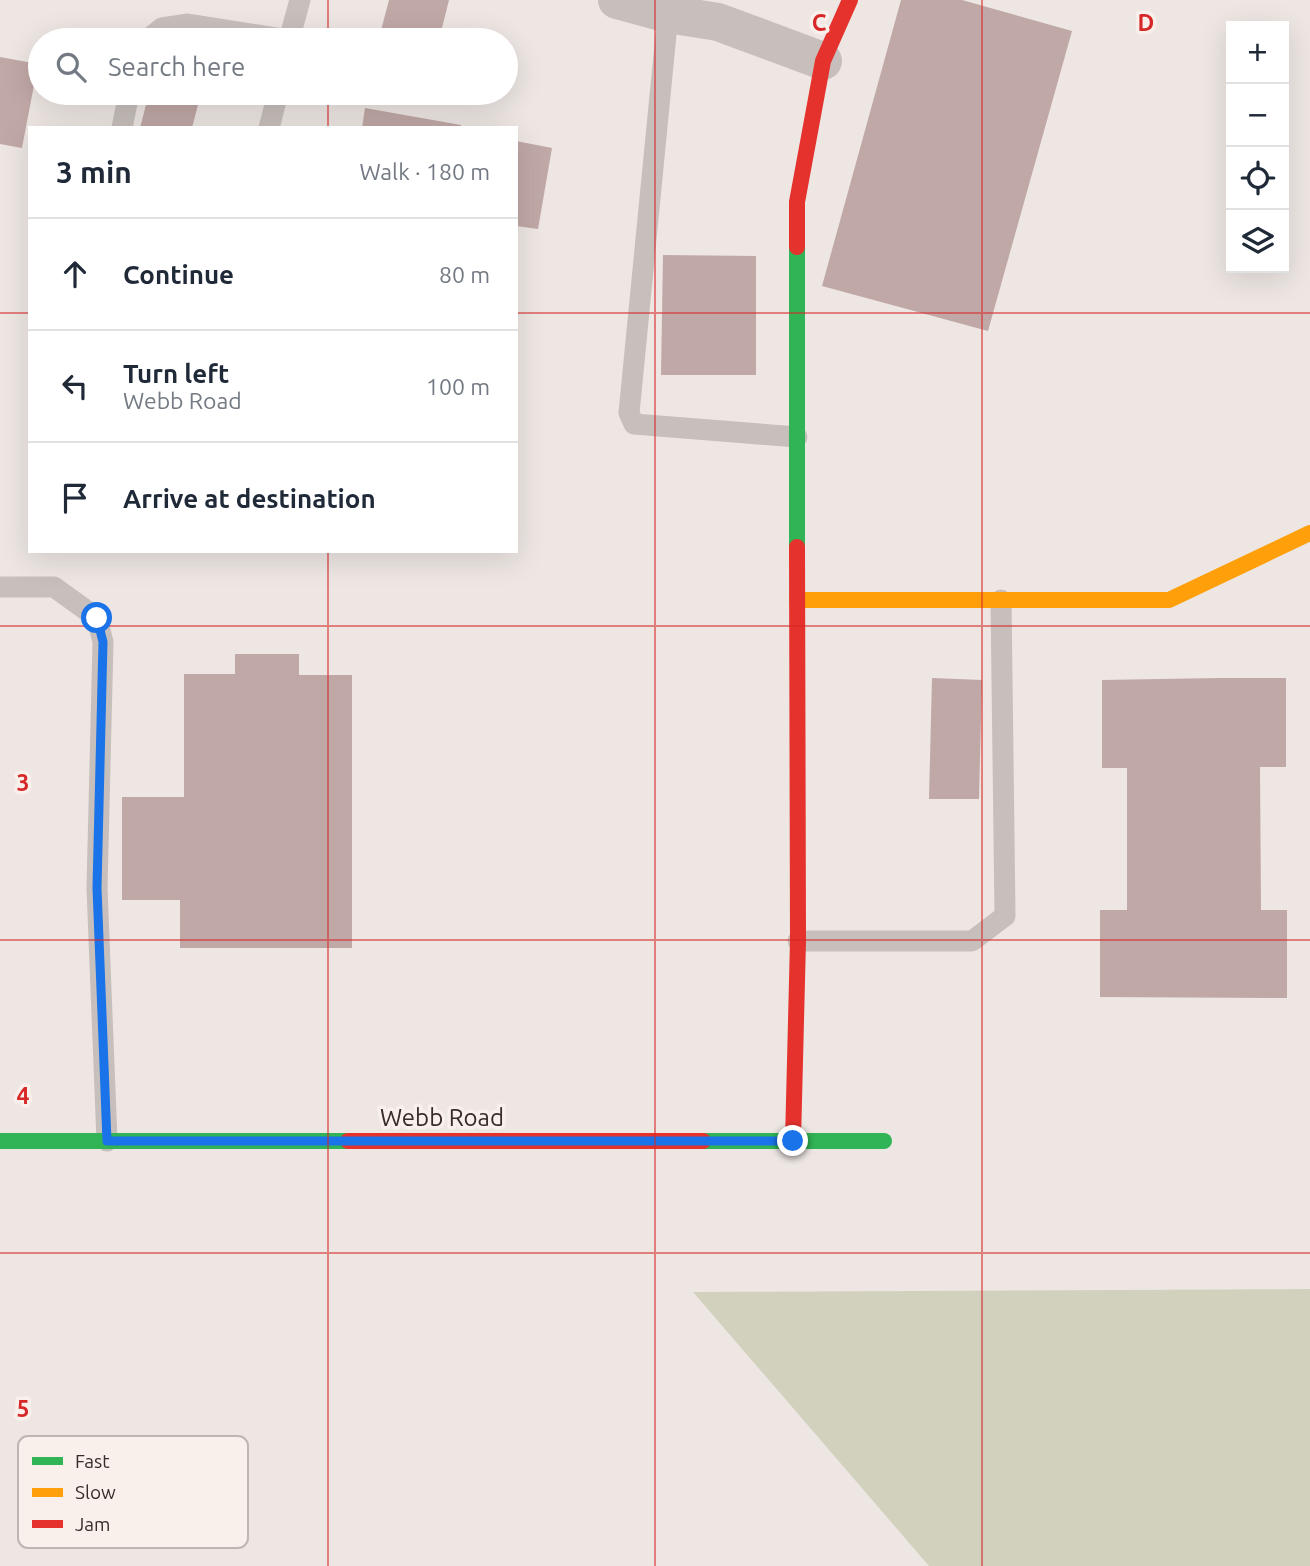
<!DOCTYPE html>
<meta charset="utf-8">
<style>
body{margin:0;font-family:Ubuntu,sans-serif;background:#f6f6f7;color:#1f2937}
.controls{position:absolute;right:21px;top:21px;display:grid;overflow:hidden;border-radius:0px;box-shadow:0 7px 28px #0002}
.controls button{width:63px;height:63px;display:grid;place-items:center;padding:0;border:0;border-bottom:2px solid #e0e1e3;background:#fff;color:#1f2937;font:35px sans-serif}
.stop{position:absolute;width:21px;height:21px;margin:-16px;border:5px solid #1a73e8;border-radius:50%;background:#fff}
.stop.end{background:#1a73e8;border-color:#fff;box-shadow:0 2px 7px #0008}
.list{margin:0;padding:0;list-style:none}
h2{display:flex;justify-content:space-between;align-items:center;height:91px;margin:0;padding:0 28px;font-size:30px}
h2 small{font-size:23px;font-weight:400;color:#747a83}
.list li{display:grid;grid-template-columns:46px 1fr auto;gap:21px;align-items:center;box-sizing:border-box;height:112px;padding:0 28px;border-top:2px solid #e0e1e3}
.list b{display:block;font-size:26px;white-space:nowrap}
.list p{margin:0;font-size:23px;white-space:nowrap;color:#747a83}
.list em{font-size:23px;font-style:normal;color:#747a83}
.icon{flex:none;width:38px;height:38px;fill:none;stroke:currentColor;stroke-width:2;stroke-linecap:round;stroke-linejoin:round}
.map{position:relative;flex:none;width:1310px;height:1566px;overflow:hidden}
.search{position:absolute;background:#fff;box-shadow:0 7px 28px #0002;left:28px;top:28px;width:490px;height:77px;display:flex;align-items:center;gap:18px;box-sizing:border-box;padding:0 24px;border-radius:38px;color:#747a83;font-size:26px}
.panel{position:absolute;background:#fff;box-shadow:0 7px 28px #0002;left:28px;top:126px;width:490px;height:427px;border-radius:0px}
.map>svg:first-child{display:block}
</style>
<div class="map">
<svg width="1310" height="1566" viewBox="0 0 1310 1566">
<rect width="100%" height="100%" fill="#ede6e3"/>
<!-- green -->
<polygon fill="#d2d1be" points="1310,1289 1310,1566 929,1566 693,1292"/>
<!-- building -->
<g fill="#c0a8a6">
<polygon points="389,0 449,0 439,40 387,40 379,38"/>
<polygon points="901,0 962,0 1072,31 988,331 822,286"/>
<polygon points="0,57 38,64 22,148 0,144"/>
<polygon points="149,93 201,93 192,128 140,128"/>
<polygon points="365,108 461,125 461,128 362,128"/>
<polygon points="516,141 552,148 538,229 516,226"/>
<polygon points="663,255 756,256 756,375 661,375"/>
<polygon points="235,654 299,654 299,675 352,675 352,948 180,948 180,900 122,900 122,797 184,797 184,674 235,674"/>
<polygon points="932,678 982,680 979,799 929,799"/>
<polygon points="1219,678 1286,678 1286,767 1260,767 1261,910 1287,910 1287,998 1100,997 1100,910 1127,910 1127,768 1102,768 1102,680"/>
</g>
<g fill="none" stroke-linecap="round" stroke-linejoin="round">
<!-- lane -->
<g stroke="#c7bfbc" stroke-width="21">
<polyline points="668,14 629,413 634,424 797,437"/>
<polyline points="147,40 162,28 188,24 289,40"/>
<polyline points="289,40 300,0"/>
<polyline points="122,128 129,93"/>
<polyline points="269,128 278,93"/>
<polyline points="0,587 54,587 97,618 103,642 97,888 107,1141"/>
<polyline points="798,941 972,941 1005,916 1001,600"/>
</g>
<!-- street -->
<polyline stroke="#c7bfbc" stroke-width="38" points="617,0 668,14 718,22 823,61"/>
<!-- fast -->
<g stroke="#30b455" stroke-width="16">
<polyline points="797,247 797,547"/>
<polyline points="0,1141 348,1141"/>
<polyline points="703,1141 884,1141"/>
</g>
<!-- slow -->
<polyline stroke="#ff9f0a" stroke-width="16" points="797,600 1169,600 1310,533"/>
<!-- jam -->
<g stroke="#e5322d" stroke-width="16">
<polyline points="797,247 797,202 823,61 850,0"/>
<polyline points="348,1141 703,1141"/>
<polyline points="793,1141 798,941 797,547"/>
</g>
</g>
<g fill="none" stroke-linecap="round" stroke-linejoin="round">
<!-- route -->
<polyline stroke="#1a73e8" stroke-width="9" points="97,618 103,642 97,888 107,1141 793,1141"/>
</g>
<!-- grid -->
<path fill="none" stroke="#d62828" stroke-width="2" stroke-opacity="0.55" d="M328,0V40M655,0V1566M982,0V1566M328,93V128M0,313H30M516,313H1310M328,551V1566M0,626H1310M0,940H1310M0,1253H1310"/>
<g text-anchor="middle" stroke-width="7" stroke-linejoin="round" paint-order="stroke">
<!-- street labels -->
<g font-size="24" fill="#372c2a" stroke="#f9f0ec">
<text x="442" y="1126">Webb Road</text>
</g>
</g>
<!-- legend -->
<rect x="18" y="1436" width="230" height="112" rx="10" fill="#f9f0ec" stroke="#bfb5b2" stroke-width="2"/>
<rect x="32" y="1457" width="31" height="8" fill="#30b455"/>
<rect x="32" y="1488" width="31" height="9" fill="#ff9f0a"/>
<rect x="32" y="1520" width="31" height="8" fill="#e5322d"/>
<g font-size="19" fill="#372c2a">
<text x="75" y="1468">Fast</text>
<text x="75" y="1499">Slow</text>
<text x="75" y="1531">Jam</text>
</g>
<g font-size="23" text-anchor="middle" font-weight="bold" fill="#d62828" stroke="#f9f0ec" stroke-width="7" stroke-linejoin="round" paint-order="stroke">
<text x="819" y="31">C</text>
<text x="1146" y="31">D</text>
<text x="23" y="791">3</text>
<text x="23" y="1104">4</text>
<text x="23" y="1417">5</text>
</g>
</svg>
<div class="controls">
<button>+</button>
<button>−</button>
<button><svg class="icon" aria-label="locate" viewBox="0 0 24 24"><circle cx="12" cy="12" r="6"/><path d="M12 2v4M12 18v4M2 12h4M18 12h4"/></svg></button>
<button><svg class="icon" aria-label="layers" viewBox="0 0 24 24"><path d="M12 4l9 5-9 5-9-5zM3 14l9 5 9-5"/></svg></button>
</div>
<div class="stop" style="left:97px;top:618px"></div>
<div class="stop end" style="left:793px;top:1141px"></div>
<div class="search"><svg class="icon" aria-label="search" viewBox="0 0 24 24"><circle cx="10" cy="10" r="6"/><path d="M15 15l6 6"/></svg>Search here</div>
<section class="panel">
<h2>3 min<small>Walk · 180 m</small></h2>
<ul class="list">
<li><svg class="icon" aria-label="ahead" viewBox="0 0 24 24"><path d="M12 20V5M6 11l6-6 6 6"/></svg><div><b>Continue</b></div><em>80 m</em></li>
<li><svg class="icon" aria-label="left" viewBox="0 0 24 24"><path d="M17 20v-9H6M10 6l-5 5 5 5"/></svg><div><b>Turn left</b><p>Webb Road</p></div><em>100 m</em></li>
<li><svg class="icon" aria-label="arrive" viewBox="0 0 24 24"><path d="M6 21V4h12l-3 4 3 4H6"/></svg><div><b>Arrive at destination</b></div></li>
</ul>
</section>
</div>
